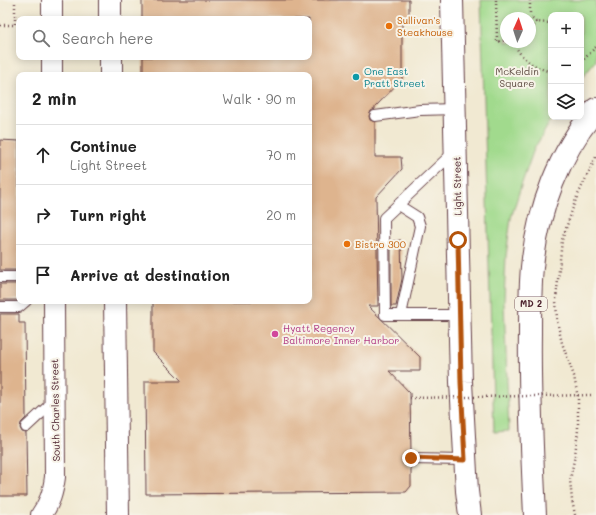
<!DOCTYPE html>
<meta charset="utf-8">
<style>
body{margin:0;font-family:Mali,sans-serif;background:#f6f6f6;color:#222}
.controls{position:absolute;right:12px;top:12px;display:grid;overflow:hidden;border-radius:8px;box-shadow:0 2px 10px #0003}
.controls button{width:36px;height:36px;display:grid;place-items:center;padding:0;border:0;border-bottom:1px solid #e0e0e0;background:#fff;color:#222;font:20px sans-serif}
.compass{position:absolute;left:500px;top:12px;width:36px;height:36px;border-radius:50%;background:#fff;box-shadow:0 2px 10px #0003;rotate:3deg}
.stop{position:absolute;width:12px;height:12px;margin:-9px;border:3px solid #b45309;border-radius:50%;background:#fff}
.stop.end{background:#b45309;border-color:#fff;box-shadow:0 1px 4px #0008}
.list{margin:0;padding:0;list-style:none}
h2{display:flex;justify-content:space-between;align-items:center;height:52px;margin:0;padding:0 16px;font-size:17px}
h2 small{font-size:13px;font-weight:400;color:#767676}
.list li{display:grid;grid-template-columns:26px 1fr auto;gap:12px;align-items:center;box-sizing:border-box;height:60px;padding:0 16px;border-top:1px solid #e0e0e0}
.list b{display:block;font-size:15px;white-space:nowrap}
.list p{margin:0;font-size:13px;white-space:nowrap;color:#767676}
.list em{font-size:13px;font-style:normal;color:#767676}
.icon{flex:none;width:22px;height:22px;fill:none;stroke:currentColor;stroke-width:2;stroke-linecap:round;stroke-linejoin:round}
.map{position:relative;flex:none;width:596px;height:515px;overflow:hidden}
.search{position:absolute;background:#fff;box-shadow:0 2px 10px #0003;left:16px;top:16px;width:296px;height:44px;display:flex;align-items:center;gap:10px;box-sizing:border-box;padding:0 14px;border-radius:8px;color:#767676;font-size:15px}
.panel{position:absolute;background:#fff;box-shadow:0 2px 10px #0003;left:16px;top:72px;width:296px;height:232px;border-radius:8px}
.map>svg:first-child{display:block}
</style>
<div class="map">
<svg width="596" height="515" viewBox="0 0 596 515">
<rect width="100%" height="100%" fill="#f7f3e8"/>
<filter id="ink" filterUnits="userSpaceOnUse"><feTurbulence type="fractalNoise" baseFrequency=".025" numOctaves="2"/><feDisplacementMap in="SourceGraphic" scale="8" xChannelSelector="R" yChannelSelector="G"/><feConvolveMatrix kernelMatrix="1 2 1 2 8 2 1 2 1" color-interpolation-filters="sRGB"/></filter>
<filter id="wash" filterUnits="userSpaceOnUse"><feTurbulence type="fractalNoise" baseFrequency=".012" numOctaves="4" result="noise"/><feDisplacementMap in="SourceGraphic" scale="16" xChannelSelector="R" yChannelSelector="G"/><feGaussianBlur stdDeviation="0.9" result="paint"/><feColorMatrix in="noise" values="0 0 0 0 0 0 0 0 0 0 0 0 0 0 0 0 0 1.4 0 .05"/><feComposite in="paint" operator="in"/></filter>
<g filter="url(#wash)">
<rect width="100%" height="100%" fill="#f1e9d2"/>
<!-- park -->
<path fill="#a1da8d" stroke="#767c5c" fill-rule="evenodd" d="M481,0H596V61L581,79V15H551V117H553L534,149L522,183L511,218L506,256L504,302L509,431L494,432ZM506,18H530V42H506Z"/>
<g id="blocks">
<!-- building -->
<g fill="#deb48e">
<polygon points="142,0 409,0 409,20 402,20 402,79 375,107 375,109 371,111 369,116 370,120 375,122 375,157 401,157 402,169 376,197 378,306 368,306 420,357 420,371 389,371 410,393 411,453 406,455 405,459 407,464 411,466 411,486 406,492 146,494 145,381 182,381 153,352 153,301 309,301 309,75 143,75 143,57 309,57 309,19 142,19"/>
<polygon points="0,140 19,141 19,270 0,270"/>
<polygon points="401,240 402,279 396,306 391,306 391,241"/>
<polygon points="0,284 19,284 19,299 17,300 0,300"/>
<polygon points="0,314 19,314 19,323 25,323 26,418 21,423 20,428 22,432 26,433 27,496 0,496"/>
</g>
</g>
</g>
<g filter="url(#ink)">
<use href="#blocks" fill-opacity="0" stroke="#633d44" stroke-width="1"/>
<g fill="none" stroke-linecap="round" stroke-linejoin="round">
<defs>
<g id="lane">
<polyline points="375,116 420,110 455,109"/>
<polyline points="454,152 384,218 385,315 460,315"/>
<polyline points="398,205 417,217 420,226 401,315"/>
<polyline points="0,277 19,277"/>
<polyline points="0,307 19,307 26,301"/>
<polyline points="26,427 54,401"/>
<polyline points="411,459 465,460"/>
</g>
<g id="street">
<polyline points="52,0 52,19"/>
<polyline points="52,57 52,75"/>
<path d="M41,515C50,503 53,492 55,477L54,301"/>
</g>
<g id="secondary">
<polyline points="110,0 110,19"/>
<polyline points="111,57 111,75"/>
<polyline points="115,301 118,515"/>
</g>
<g id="primary">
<polyline points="452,0 461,382 467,491 470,515"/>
<path d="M535,515C532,454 529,394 530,333C530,311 530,289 532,267C538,209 559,153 596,109"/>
</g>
</defs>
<!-- lane casing -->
<use href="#lane" stroke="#633d44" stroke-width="12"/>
<!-- street casing -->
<use href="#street" stroke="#633d44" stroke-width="22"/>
<!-- secondary casing -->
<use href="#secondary" stroke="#633d44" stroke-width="24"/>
<!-- primary casing -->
<use href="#primary" stroke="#633d44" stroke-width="24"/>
<!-- path -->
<g stroke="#633d44" stroke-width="2.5" stroke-dasharray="1 3" stroke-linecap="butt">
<polyline points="496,0 497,42 506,40"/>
<polyline points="530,0 530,17 536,22 551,23"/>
<polyline points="0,25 15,25 15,0"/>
<polyline points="530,33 536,22"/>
<path d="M514,42C520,59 534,67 551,72"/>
<polyline points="581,62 596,47"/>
<polyline points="575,515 572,500 570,480 575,455 578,430 578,398 574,376 562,343 557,321 556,300 562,240 576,199 596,157"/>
</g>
<!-- lane -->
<use href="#lane" stroke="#fff" stroke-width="10"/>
<!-- street -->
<use href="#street" stroke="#fff" stroke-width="20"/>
<!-- secondary -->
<use href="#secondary" stroke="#fff" stroke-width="22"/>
<!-- primary -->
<use href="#primary" stroke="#fff" stroke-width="22"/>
<!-- path-bridge -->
<polyline stroke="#633d44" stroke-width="2.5" stroke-dasharray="1 3" stroke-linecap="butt" points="410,398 591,395"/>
</g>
</g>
<g fill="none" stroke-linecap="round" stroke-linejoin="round" filter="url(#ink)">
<!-- route -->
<polyline stroke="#b45309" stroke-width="5" points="411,458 465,460 461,382 458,240"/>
</g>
<!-- markers -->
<g fill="#e8710a" stroke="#f7f3e8" stroke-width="1.5">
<circle cx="389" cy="26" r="4"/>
<circle cx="347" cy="244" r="4"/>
</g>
<circle fill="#0f9aa8" stroke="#f7f3e8" stroke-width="1.5" cx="356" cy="77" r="4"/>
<circle fill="#d1479c" stroke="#f7f3e8" stroke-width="1.5" cx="275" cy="334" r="4"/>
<g text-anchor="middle" stroke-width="4" stroke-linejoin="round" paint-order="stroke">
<!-- shield labels -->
<rect fill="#f7f3e8" stroke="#7e5f64" stroke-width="1" x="515" y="297" width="32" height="14" rx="3"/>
<g font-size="9" font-weight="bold" fill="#4a1f2b">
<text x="531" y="307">MD 2</text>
</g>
<!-- food labels -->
<g font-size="10" fill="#c56008" stroke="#f7f3e8" text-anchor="start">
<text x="397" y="24">Sullivan's<tspan x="397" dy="12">Steakhouse</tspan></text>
<text x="355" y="248">Bistro 300</text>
</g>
<!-- culture labels -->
<g font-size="10" fill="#0d838f" stroke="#f7f3e8" text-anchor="start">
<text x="364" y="75">One East<tspan x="364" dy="12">Pratt Street</tspan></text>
</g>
<!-- park labels -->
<g font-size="10" fill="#604e44" stroke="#f7f3e8">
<text x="517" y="75">McKeldin<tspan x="517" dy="12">Square</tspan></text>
</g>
<!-- street labels -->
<g font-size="10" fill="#4a1f2b" stroke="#f7f3e8">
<text transform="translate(457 186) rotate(-91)" y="4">Light Street</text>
<text transform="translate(55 410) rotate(-91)" y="4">South Charles Street</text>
</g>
<!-- hotel labels -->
<g font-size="10" fill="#b23c85" stroke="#f7f3e8" text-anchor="start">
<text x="283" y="332">Hyatt Regency<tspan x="283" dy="12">Baltimore Inner Harbor</tspan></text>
</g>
</g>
</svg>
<div class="controls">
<button>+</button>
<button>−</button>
<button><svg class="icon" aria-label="layers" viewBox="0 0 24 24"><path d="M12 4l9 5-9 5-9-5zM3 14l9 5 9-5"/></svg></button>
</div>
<svg class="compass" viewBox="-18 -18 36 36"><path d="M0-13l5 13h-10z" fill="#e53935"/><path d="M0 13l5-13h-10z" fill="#767676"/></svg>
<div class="stop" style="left:458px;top:240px"></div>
<div class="stop end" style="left:411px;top:458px"></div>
<div class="search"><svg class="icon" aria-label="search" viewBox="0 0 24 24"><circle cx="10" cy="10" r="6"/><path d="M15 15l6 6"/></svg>Search here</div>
<section class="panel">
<h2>2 min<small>Walk · 90 m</small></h2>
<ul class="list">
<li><svg class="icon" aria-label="ahead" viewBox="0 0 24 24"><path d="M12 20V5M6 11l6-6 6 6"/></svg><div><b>Continue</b><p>Light Street</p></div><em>70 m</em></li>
<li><svg class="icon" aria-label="right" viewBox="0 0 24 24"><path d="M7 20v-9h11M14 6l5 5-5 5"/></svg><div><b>Turn right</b></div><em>20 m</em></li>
<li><svg class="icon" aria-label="arrive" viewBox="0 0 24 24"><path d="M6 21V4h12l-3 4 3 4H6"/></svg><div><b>Arrive at destination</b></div></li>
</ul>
</section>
</div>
